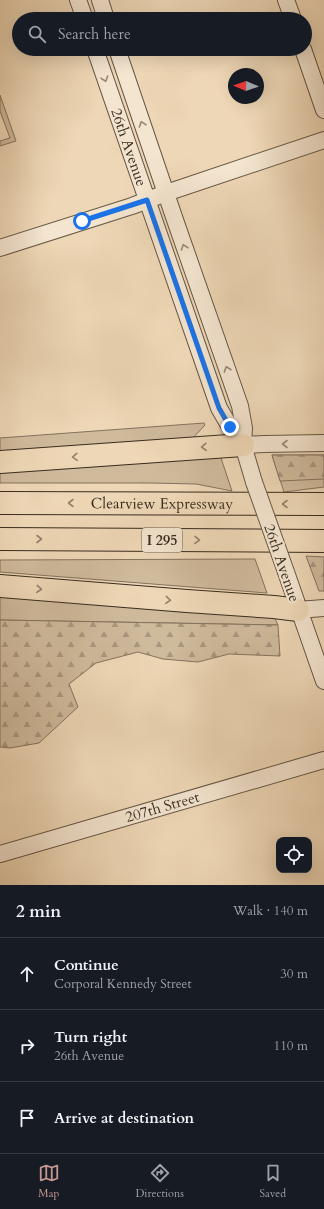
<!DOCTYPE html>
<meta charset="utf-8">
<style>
body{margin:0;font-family:Cardo,serif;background:#242831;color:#f1f3f6}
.controls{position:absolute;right:12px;bottom:12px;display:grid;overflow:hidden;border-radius:8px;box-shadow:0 4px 16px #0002}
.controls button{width:36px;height:36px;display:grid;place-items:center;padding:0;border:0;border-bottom:1px solid #363941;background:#171b24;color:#f1f3f6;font:20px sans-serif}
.compass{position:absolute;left:228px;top:68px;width:36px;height:36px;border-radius:50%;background:#171b24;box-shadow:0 4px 16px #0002;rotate:272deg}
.stop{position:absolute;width:12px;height:12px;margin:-9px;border:3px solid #1a73e8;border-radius:50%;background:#fff}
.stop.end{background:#1a73e8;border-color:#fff;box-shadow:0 1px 4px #0008}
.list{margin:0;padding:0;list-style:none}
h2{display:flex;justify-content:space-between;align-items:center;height:52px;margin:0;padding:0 16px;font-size:17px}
h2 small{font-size:13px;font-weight:400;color:#9ea1a6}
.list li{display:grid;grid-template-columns:26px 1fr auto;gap:12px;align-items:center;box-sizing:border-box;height:72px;padding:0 16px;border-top:1px solid #363941}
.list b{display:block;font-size:15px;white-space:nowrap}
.list p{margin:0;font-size:13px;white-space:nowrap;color:#9ea1a6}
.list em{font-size:13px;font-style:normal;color:#9ea1a6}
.icon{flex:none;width:22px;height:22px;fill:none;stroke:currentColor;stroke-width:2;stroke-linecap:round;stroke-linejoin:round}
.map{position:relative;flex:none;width:324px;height:885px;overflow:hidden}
.search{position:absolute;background:#171b24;box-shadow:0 4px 16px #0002;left:12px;right:12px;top:12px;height:44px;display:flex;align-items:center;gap:10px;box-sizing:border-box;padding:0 14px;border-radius:22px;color:#9ea1a6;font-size:15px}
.sheet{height:268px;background:#171b24}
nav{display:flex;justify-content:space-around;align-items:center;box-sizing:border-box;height:56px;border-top:1px solid #363941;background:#171b24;font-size:11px;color:#9ea1a6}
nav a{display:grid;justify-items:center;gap:2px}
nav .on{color:#c59692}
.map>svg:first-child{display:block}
</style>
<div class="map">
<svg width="324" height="885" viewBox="0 0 324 885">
<defs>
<pattern id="forest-firs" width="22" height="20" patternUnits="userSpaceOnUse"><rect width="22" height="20" fill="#cfba9c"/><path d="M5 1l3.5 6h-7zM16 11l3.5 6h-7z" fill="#a9977f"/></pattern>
</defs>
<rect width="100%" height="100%" fill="#eed7b6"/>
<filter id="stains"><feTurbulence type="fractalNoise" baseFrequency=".005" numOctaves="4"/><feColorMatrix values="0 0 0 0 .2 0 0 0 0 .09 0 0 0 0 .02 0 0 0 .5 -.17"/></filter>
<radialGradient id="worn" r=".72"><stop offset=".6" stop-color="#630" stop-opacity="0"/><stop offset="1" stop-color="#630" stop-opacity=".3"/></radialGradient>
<!-- green -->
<g fill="#cfba9c" stroke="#83735e">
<polygon points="0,95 16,141 0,146 0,141 10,138 0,111"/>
<polygon points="204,423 205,425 192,439 0,453 0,438"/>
<polygon points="219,452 232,491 196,484 150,483 0,483 0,468"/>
<polygon points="272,455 324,455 324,487 284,492"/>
<polygon points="255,559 267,593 0,572 0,560"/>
<polygon points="0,592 271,610 278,625 0,620"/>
</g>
<!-- forest -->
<g fill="url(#forest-firs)" stroke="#83735e">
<polygon points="272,455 324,455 324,479 280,481"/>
<polygon points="306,556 324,557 324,591 319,591"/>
<polygon points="0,620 278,625 280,656 229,654 198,662 163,659 138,652 96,663 69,684 78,707 39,743 10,748 0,747"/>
</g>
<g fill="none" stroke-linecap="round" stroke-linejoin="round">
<defs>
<g id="minor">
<polyline points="78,0 85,19"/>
<polyline points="100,0 106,19"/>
<polyline points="286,0 293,19"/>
<path id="s1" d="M95,49L219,408L230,427L243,445"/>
<polyline points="117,49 174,217 240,406 244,428 243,445 254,482"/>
<polyline points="303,49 324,110"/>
<polyline points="0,248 132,206 166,193 324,140"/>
<polyline points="243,445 264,444 324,443"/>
<polyline points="286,572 324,681"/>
<polyline points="298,610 324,608"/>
<path id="s2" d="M0,854L324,760"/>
</g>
<g id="highway">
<polyline points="0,462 243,445"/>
<path id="s3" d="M0,503L324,504"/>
<polyline points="0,539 324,541"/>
<polyline points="0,586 187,601 274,607 298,610"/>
</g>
</defs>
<!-- minor casing -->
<use href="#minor" stroke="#655745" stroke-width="18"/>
<!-- highway casing -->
<use href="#highway" stroke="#372c1f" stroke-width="24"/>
<!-- minor -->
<use href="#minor" stroke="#f4e5d0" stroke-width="16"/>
<!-- highway -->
<use href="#highway" stroke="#eed7b6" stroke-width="22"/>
<defs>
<polyline id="minor-bridge" points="254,482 286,572"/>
</defs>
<!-- minor-bridge casing -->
<use href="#minor-bridge" stroke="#655745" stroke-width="18" stroke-linecap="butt"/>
<!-- minor-bridge -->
<use href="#minor-bridge" stroke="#f4e5d0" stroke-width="16"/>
</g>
<!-- one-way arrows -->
<defs><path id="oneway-chevron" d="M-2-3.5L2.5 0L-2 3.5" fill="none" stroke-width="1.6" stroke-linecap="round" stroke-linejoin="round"/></defs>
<g stroke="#968878">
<use href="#oneway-chevron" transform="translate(105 79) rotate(71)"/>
<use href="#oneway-chevron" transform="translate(142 124) rotate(-109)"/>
<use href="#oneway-chevron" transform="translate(184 247) rotate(-109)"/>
<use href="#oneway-chevron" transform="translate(227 369) rotate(-109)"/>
<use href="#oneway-chevron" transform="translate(285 444) rotate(180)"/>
</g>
<g stroke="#92826a">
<use href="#oneway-chevron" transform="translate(204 447) rotate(176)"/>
<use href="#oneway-chevron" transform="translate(75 457) rotate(176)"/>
<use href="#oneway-chevron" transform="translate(71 503) rotate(-180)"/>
<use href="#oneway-chevron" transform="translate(285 504) rotate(-180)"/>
<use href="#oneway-chevron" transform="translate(39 539)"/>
<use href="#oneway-chevron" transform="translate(197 540) rotate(1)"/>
<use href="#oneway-chevron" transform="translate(39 589) rotate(5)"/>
<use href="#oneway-chevron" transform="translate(168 600) rotate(5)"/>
</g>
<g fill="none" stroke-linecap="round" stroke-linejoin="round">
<!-- route -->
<polyline stroke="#1a73e8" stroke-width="5" points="82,221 147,200 219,408 230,427"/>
</g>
<g text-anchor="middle" stroke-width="4" stroke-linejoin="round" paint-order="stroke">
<!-- shield labels -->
<rect fill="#f4e5d0" stroke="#706454" stroke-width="1" x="142" y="528" width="40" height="24" rx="3"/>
<g font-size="14" font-weight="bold" fill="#372c1f">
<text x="162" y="545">I 295</text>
</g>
<!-- street labels -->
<g font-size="15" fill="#372c1f" stroke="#f4e5d0">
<text dy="5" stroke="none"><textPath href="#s1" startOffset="104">26th Avenue</textPath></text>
<text dy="5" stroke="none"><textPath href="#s3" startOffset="162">Clearview Expressway</textPath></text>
<text transform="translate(282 563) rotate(71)" y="5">26th Avenue</text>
<text dy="5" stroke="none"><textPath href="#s2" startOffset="169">207th Street</textPath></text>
</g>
</g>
<rect width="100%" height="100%" filter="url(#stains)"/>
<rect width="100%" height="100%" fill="url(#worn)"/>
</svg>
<div class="controls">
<button><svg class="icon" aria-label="locate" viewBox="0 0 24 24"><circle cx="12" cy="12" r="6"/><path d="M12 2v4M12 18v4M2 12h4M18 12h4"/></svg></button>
</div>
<svg class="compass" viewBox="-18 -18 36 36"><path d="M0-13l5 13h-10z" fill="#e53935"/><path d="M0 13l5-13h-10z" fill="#9ea1a6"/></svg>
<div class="stop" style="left:82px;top:221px"></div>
<div class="stop end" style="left:230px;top:427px"></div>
<div class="search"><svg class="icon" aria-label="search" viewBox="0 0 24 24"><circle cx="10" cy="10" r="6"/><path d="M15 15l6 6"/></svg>Search here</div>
</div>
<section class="sheet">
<h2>2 min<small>Walk · 140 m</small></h2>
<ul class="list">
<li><svg class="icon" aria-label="ahead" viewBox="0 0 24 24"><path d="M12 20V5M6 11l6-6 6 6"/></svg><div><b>Continue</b><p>Corporal Kennedy Street</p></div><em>30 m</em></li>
<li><svg class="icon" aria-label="right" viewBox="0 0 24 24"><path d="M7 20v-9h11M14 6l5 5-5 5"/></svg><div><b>Turn right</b><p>26th Avenue</p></div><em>110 m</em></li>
<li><svg class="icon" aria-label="arrive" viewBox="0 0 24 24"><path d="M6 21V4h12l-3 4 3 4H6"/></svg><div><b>Arrive at destination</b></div></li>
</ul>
</section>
<nav>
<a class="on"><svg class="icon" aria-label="map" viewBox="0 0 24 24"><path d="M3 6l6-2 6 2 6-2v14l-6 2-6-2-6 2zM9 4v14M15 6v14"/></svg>Map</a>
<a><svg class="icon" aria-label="directions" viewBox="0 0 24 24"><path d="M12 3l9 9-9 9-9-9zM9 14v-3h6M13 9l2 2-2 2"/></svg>Directions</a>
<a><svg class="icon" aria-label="saved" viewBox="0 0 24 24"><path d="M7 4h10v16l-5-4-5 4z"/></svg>Saved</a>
</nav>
